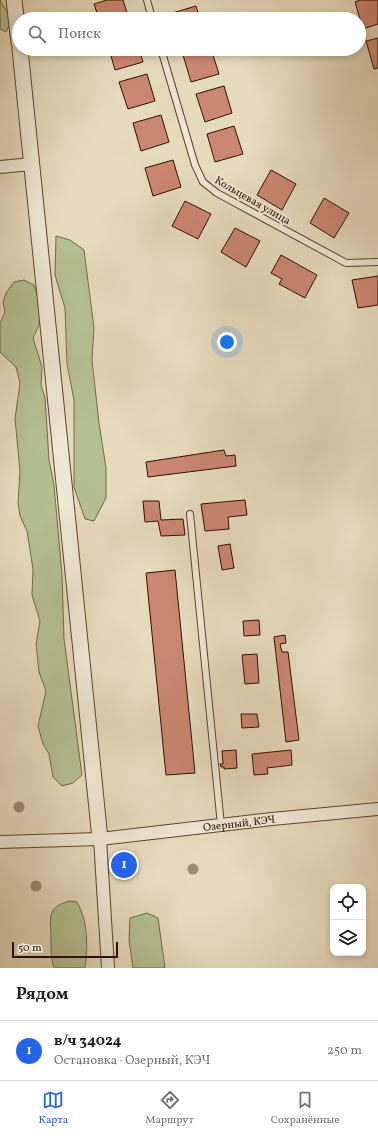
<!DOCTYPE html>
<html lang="ru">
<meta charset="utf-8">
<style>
body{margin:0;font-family:Vollkorn,serif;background:#f2f2f2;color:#202124}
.controls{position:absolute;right:12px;bottom:12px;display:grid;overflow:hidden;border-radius:8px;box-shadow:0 2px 6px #0003}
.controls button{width:36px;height:36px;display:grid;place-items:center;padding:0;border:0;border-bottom:1px solid #e0e0e0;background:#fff;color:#202124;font:20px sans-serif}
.scale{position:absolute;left:12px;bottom:10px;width:106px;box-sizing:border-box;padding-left:4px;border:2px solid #2e1200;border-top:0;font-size:11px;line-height:14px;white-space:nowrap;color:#2e1200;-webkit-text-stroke:3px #efe8d5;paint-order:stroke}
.you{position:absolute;left:227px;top:342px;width:14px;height:14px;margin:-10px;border:3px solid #fff;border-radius:50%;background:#1a73e8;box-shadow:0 0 0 6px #1a73e833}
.badge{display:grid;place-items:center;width:26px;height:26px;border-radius:50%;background:#2563eb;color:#fff;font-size:13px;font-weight:700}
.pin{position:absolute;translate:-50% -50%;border:2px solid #fff;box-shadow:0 1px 4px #0006}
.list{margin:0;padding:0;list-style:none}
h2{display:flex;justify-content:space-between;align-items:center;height:52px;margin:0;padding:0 16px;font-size:17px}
h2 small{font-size:13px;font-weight:400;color:#757577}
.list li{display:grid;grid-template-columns:26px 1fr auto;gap:12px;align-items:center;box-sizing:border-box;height:60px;padding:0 16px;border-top:1px solid #e0e0e0}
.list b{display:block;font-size:15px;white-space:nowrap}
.list p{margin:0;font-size:13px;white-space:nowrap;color:#757577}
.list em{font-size:13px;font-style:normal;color:#757577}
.icon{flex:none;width:22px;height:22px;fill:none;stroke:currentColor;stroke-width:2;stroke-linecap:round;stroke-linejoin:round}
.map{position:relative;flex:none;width:378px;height:968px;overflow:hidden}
.search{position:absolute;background:#fff;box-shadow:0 2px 6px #0003;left:12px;right:12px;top:12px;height:44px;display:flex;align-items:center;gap:10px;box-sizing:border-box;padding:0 14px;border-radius:22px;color:#757577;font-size:15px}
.sheet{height:112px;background:#fff}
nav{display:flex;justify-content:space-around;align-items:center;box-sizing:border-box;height:56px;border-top:1px solid #e0e0e0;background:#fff;font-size:11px;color:#757577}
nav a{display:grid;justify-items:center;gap:2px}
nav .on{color:#2563eb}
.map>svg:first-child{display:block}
</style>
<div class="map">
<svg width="378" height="968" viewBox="0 0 378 968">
<rect width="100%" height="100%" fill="#e7dbbe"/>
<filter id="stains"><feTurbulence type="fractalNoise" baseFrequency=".005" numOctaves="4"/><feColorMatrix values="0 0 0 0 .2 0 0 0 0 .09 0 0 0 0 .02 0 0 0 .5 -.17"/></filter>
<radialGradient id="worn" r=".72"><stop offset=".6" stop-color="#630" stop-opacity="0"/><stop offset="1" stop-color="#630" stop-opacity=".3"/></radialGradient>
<!-- green -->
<g fill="#b5c092" stroke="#726949">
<polygon points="0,0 12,20 6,32 0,29"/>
<polygon points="56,236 70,240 84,250 94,328 92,360 99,423 106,468 106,498 94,521 85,519 74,487 74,400 67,364 65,308 55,275"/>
<polygon points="24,280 34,285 41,305 39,325 33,338 42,367 41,385 45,398 49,460 54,485 62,575 64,639 82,775 73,783 62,786 53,777 49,754 43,744 38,726 46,691 39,672 36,644 40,621 32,595 33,569 27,531 20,516 18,503 20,471 15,419 20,383 16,367 0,352 0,323 5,312 3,302 6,293 14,282"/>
<path d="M70,901L77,902C88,922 88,945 85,968H54C51,958 51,950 51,940C51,920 45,907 70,901Z"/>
<polygon points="147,913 158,918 165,968 133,968 129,940 130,918"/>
</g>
<!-- building -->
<g fill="#cc8772" stroke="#2e1200">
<polygon points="107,0 123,0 129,19 99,19 94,4"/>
<polygon points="360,0 378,0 378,24 363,29 355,2"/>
<polygon points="196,6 200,19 170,19 169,14"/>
<polygon points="378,38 378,68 374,69 366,41"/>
<polygon points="109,49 139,49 143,62 115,70"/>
<polygon points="202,49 211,49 219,74 191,82 183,55"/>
<polygon points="147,74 155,101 128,109 119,82"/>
<polygon points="224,86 232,113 205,122 196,94"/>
<polygon points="161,115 169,142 141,151 133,123"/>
<polygon points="234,126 243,154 215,162 207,134"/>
<polygon points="173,160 181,187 153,196 145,168"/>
<polygon points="271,170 296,184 282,210 257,195"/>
<polygon points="324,198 349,213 334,238 310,223"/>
<polygon points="185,201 211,214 198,239 172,226"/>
<polygon points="235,228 260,241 246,267 221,252"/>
<polygon points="281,255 317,275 305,298 279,284 282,279 271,273"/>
<polygon points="378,276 378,305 358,308 352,280"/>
<polygon points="224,450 226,456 235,455 236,466 148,477 146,462"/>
<polygon points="245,500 247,515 228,517 229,529 205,531 201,504"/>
<polygon points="143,501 159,501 161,520 183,519 185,535 161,536 158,521 145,522"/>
<polygon points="230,544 234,568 222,570 218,546"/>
<polygon points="175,570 195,773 166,775 146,573"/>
<polygon points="259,620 260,635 244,636 243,621"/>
<polygon points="285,635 286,643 280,644 282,652 288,652 299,740 286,742 274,637"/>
<polygon points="257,654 259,683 245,684 242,655"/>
<polygon points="241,714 257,714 259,727 242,728"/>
<polygon points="236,750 237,768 224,769 224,767 221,767 220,764 223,764 222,751"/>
<polygon points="291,750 292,765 267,768 268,774 254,775 252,754"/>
</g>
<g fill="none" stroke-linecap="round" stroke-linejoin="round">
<defs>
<g id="service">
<polyline points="147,0 152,19"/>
<polyline points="161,49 195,165 203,182 217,193 346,263 378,262"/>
<polyline points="190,514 221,825"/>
</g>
<g id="minor">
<polyline points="0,167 32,164"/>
<polyline points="100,839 108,968"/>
<path id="s1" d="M0,842L100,839L272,819L378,809"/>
</g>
<g id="tertiary">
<polyline points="14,0 19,43"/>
<polyline points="20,49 100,839"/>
</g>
</defs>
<!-- service casing -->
<use href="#service" stroke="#5c4430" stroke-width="8"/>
<!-- minor casing -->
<use href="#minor" stroke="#5c4430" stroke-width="14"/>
<!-- tertiary casing -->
<use href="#tertiary" stroke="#5c4430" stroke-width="17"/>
<!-- service -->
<use href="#service" stroke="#efe8d5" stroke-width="6"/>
<!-- minor -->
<use href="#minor" stroke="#efe8d5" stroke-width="12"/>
<!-- tertiary -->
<use href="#tertiary" stroke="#efe8d5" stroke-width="15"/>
</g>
<!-- trees -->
<g fill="#9b8e72">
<circle cx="19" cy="807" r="5.5"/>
<circle cx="193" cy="869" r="5.5"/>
<circle cx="36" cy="886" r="5.5"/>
</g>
<g text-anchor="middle" stroke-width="4" stroke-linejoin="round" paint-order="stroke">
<!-- street labels -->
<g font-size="11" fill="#2e1200" stroke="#efe8d5">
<text transform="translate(253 200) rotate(30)" y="4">Кольцевая улица</text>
<text dy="4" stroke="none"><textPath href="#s1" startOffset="240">Озерный, КЭЧ</textPath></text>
</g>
</g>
<rect width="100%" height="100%" filter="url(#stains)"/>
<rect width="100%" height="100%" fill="url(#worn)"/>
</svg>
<div class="controls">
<button><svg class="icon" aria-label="locate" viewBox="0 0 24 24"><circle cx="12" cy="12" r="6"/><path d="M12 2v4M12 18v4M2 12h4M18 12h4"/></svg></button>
<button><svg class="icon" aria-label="layers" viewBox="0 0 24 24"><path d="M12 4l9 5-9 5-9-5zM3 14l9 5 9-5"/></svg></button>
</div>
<div class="scale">50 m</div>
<div class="you"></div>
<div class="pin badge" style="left:124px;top:865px">1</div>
<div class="search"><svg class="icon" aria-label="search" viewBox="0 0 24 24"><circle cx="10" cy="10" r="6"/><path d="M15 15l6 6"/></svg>Поиск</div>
</div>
<section class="sheet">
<h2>Рядом<small></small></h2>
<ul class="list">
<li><span class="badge">1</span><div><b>в/ч 34024</b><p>Остановка · Озерный, КЭЧ</p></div><em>250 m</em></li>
</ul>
</section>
<nav>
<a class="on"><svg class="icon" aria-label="map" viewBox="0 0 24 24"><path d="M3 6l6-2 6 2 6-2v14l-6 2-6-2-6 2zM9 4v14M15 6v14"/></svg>Карта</a>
<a><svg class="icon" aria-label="directions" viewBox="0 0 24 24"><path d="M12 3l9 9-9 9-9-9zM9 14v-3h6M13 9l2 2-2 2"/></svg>Маршрут</a>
<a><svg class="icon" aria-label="saved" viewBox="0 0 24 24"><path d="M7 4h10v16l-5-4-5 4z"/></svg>Сохранённые</a>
</nav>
